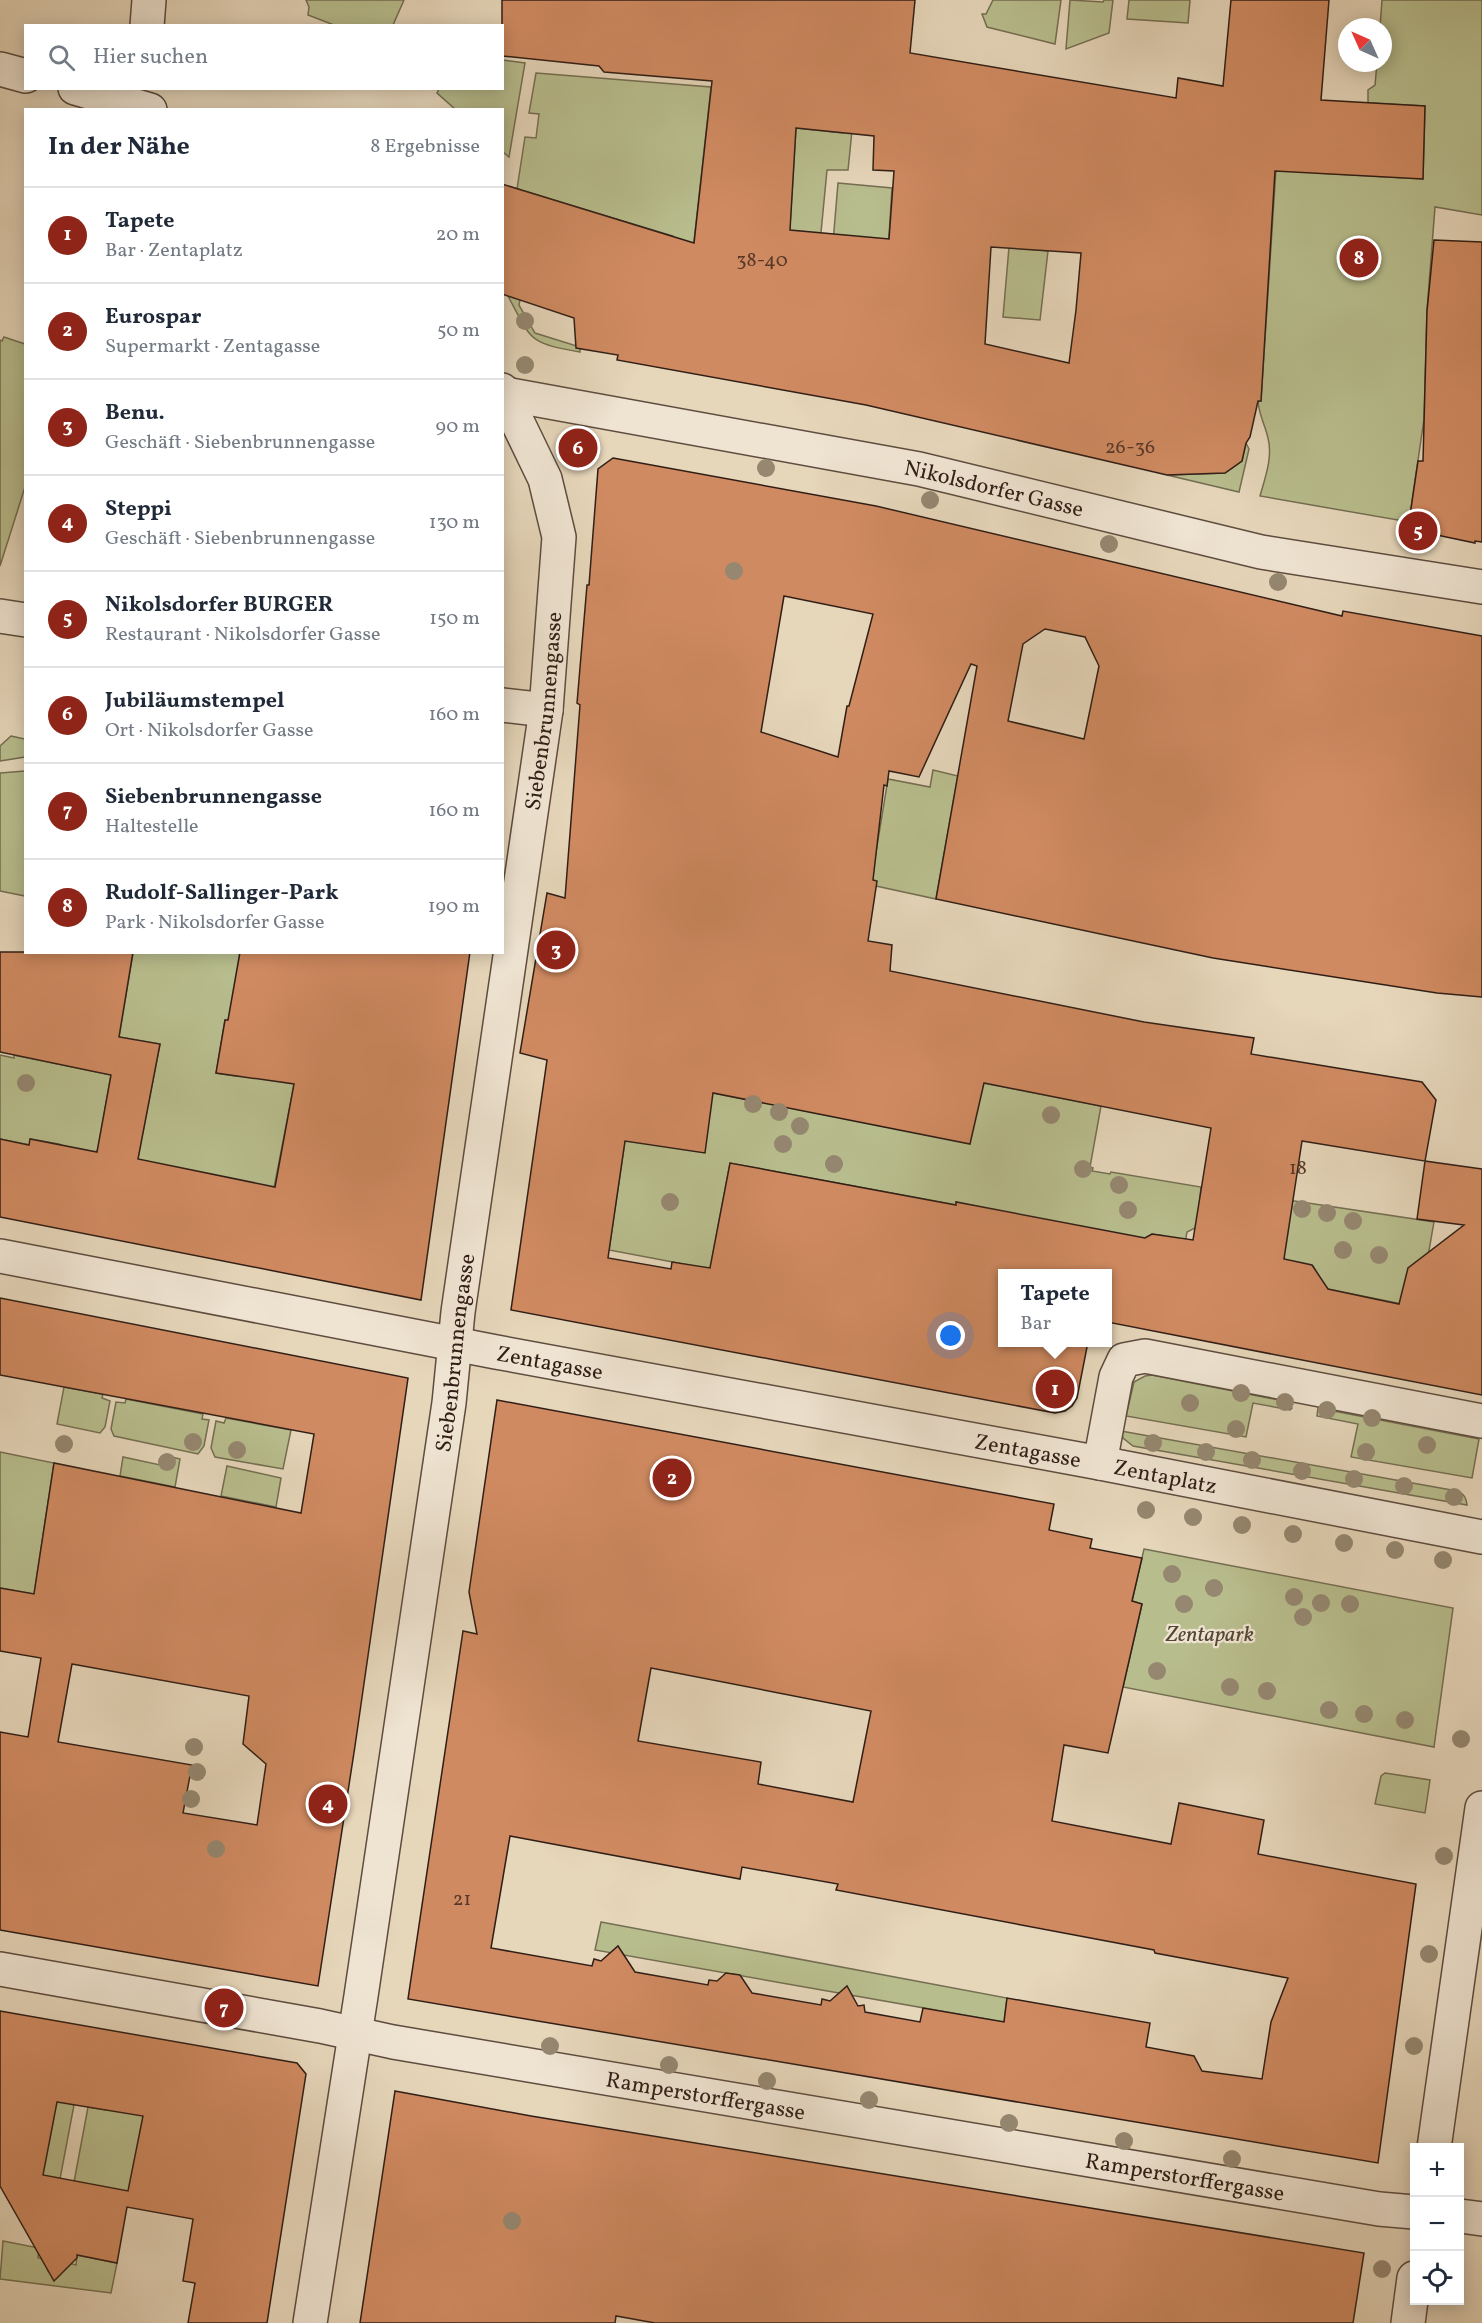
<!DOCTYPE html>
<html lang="de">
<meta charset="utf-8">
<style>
body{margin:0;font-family:Vollkorn,serif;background:#f2f2f3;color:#1f2937}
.controls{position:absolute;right:18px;bottom:18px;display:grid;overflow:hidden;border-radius:0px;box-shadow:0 3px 15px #0003}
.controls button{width:54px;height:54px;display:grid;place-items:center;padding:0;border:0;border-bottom:2px solid #e0e1e3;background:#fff;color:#1f2937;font:30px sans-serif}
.compass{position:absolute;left:1338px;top:18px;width:54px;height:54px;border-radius:50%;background:#fff;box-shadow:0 3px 15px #0003;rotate:315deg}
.you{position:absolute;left:951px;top:1336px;width:21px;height:21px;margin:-15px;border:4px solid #fff;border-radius:50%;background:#1a73e8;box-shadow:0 0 0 9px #1a73e833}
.badge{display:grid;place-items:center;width:39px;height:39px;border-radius:50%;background:#8f2418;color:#fff;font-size:20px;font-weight:700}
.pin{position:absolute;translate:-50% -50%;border:3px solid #fff;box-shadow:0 2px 6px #0006}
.popup{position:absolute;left:998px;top:1269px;width:114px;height:78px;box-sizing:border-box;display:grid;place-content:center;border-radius:0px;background:#fff;filter:drop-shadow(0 2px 4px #0005);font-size:20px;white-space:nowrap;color:#747a83}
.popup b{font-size:22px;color:#1f2937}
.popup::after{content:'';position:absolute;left:50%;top:100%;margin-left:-12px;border:12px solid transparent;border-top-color:#fff}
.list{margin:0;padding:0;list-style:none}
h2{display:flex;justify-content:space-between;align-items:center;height:78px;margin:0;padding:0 24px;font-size:26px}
h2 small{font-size:20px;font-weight:400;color:#747a83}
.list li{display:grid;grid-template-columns:39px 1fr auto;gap:18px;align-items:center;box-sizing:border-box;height:96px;padding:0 24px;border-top:2px solid #e0e1e3}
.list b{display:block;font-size:22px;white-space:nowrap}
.list p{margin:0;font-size:20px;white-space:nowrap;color:#747a83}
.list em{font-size:20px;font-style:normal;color:#747a83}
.icon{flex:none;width:33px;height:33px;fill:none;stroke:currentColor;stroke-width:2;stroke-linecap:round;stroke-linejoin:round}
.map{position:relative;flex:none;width:1482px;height:2323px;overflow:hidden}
.search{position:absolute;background:#fff;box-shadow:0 3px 15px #0003;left:24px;top:24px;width:480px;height:66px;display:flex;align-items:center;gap:15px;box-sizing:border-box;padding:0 21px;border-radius:0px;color:#747a83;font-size:22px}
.panel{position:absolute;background:#fff;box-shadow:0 3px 15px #0003;left:24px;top:108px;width:480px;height:846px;border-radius:0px}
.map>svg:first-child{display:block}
</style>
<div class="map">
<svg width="1482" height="2323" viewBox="0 0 1482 2323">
<rect width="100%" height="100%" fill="#e6d6ba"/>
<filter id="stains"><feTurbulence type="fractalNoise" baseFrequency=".00333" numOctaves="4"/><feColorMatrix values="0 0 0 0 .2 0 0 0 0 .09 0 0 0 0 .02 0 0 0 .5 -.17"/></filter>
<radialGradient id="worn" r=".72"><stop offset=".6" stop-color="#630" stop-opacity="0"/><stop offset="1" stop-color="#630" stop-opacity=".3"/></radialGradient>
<!-- green -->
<g fill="#b8bd8d" stroke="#746e52" stroke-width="1.5">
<polygon points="306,0 404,0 393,25 334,25 308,15 309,7"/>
<polygon points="993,0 1061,0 1055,44 987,27 982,14 986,14"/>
<polygon points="1070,0 1103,2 1104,0 1113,0 1109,33 1066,49"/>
<polygon points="1129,0 1190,0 1188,23 1127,19"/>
<path d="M1382,0H1482V215L1435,207L1427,310L1424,419L1409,522L1260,496C1265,478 1273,457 1268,438C1265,425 1259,415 1258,401H1261L1278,138L1318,173L1423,179L1425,106L1368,103V90L1375,85L1377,63H1383V27H1380Z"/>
<polygon points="503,60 525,63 509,157 503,152 502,110 455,109 437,93 439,89 502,88"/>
<polygon points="536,73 711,87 692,260 671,259 673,236 517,189 525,137 536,138 539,114 529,113"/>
<polygon points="853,121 848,170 827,170 820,243 789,241 796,128 843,133"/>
<polygon points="838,183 892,188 886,283 830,278"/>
<polygon points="1009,247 1048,251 1040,320 1003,317"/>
<path d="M508,296L520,300L519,305L535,333L580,347V352C528,343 532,341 508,296Z"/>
<polygon points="4,337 25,344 25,487 0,566 0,340 2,341"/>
<polygon points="1246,443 1249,449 1239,492 1167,475 1225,473 1242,461"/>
<polygon points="11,736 25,739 25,757 0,761 0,746"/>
<polygon points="933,770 958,776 936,899 876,886 871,883 888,779 930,787"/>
<polygon points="25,771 26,771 25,896 0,891 0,773"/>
<polygon points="133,953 240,953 308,1034 225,1020 216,1073 236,1076 297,1069 273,1193 136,1167 160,1044 119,1037"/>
<polygon points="0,1055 14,1058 14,1055 111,1075 98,1149 92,1158 59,1144 31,1139 29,1145 0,1139"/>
<polygon points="937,1074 1101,1106 1090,1167 1093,1168 1092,1171 1110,1174 1111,1172 1201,1187 1197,1227 1187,1232 1182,1261 1165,1236 1152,1234 1141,1241 956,1202 956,1205 730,1163 710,1269 609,1250 625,1141 713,1093 969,1143"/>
<path d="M1281,1199L1434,1222L1427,1262H1416C1399,1275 1407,1288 1412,1306L1317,1287L1319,1276L1313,1266L1298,1262L1274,1279Z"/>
<polygon points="1152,1375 1289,1402 1292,1408 1290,1410 1253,1403 1246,1437 1126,1416 1134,1382 1145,1376"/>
<polygon points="64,1387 103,1394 102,1398 110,1401 105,1427 100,1433 57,1424"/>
<polygon points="126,1399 203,1414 202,1419 209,1420 204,1446 198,1454 114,1436 111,1429 116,1402 125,1403"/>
<polygon points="1318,1408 1479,1439 1472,1478 1351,1457 1358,1424 1317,1416"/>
<polygon points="226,1418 291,1430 283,1469 215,1457 211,1448 216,1421 224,1423"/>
<path d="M1121,1431L1457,1491C1464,1494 1466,1497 1467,1505L1133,1446L1123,1438Z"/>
<polygon points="0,1452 54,1463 34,1594 0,1588"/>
<polygon points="164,1455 180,1459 175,1487 120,1476 123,1457 160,1465"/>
<polygon points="227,1466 281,1478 276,1507 221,1496"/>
<polygon points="1144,1549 1453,1608 1434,1747 1123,1687 1142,1604 1132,1601"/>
<polygon points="1385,1773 1430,1780 1425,1813 1375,1804 1381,1776"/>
<polygon points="601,1922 1007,1998 1004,2022 595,1950"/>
<polygon points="31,2091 74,2105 60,2179 16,2171 48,2147 54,2117"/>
<polygon points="108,2104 145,2110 130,2192 74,2182 88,2107 106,2110"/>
<polygon points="3,2241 39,2248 38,2258 44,2259 48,2271 60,2274 69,2263 76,2265 77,2255 117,2263 111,2293 0,2279"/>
</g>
<!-- building -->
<g fill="#d08a61" stroke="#301e16" stroke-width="1.5" fill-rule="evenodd">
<path d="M502,0H915L910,53L1176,98L1178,78L1223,86L1231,0H1329L1321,100L1425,106L1423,179L1275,171L1261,401H1258L1250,437L1246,443L1242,461L1225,473L1167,475L866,405L617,360L618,355L576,348L574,318L502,294V184L694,243L712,81L604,72L599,66L502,56ZM796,128L874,136L873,170L894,171L889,239L790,230ZM991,247L1081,253L1076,310L1069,363L985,344Z"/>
<polygon points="1434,240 1482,242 1482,542 1475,541 1475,543 1408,529 1418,461 1423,461 1427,311"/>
<path d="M613,458L876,506L1342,616L1343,611L1482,636V997L1437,993L1213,958L936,899L977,666L971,664L919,777L889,771L887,786L884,785L873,880L877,881L868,941L892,945L890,971L1144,1022L1254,1038L1251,1054L1422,1082L1436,1100L1425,1161L1482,1169V1395L1107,1322V1274H1002V1342H1088L1077,1398L1072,1406L1065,1411L1055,1413L511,1310L547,1060L520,1053L547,893L565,898L580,705L577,703L587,585H589L598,469ZM784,596L873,614L849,706H847L838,757L761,732ZM1045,629L1085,637L1099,666L1084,739L1008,721L1023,644ZM984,1083L1211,1128L1193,1240L1152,1234L1145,1238L956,1202V1205L730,1163L710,1268L672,1262L671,1269L608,1258L625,1141L705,1153L713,1093L970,1144ZM1302,1141L1425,1161L1417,1219L1464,1225L1408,1268L1399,1304L1328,1289L1312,1265L1284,1259Z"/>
<polygon points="0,952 133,952 119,1037 160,1044 138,1159 275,1187 294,1084 216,1073 225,1020 228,1020 240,952 470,952 421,1300 0,1217 0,1139 29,1145 30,1139 97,1152 111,1075 0,1052"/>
<path d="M0,1298L408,1378L355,1746L318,1986L0,1930V1732L28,1737L41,1658L0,1651V1588L34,1594L54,1463L301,1513L314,1434L0,1375ZM72,1664L249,1696L243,1744L266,1764L257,1825L183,1813L192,1765L58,1742Z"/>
<path d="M497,1400L1054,1504L1049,1530L1092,1539L1090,1548L1142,1558L1132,1601L1142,1604L1108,1753L1064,1745L1052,1821L1171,1844L1179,1803L1264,1820L1258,1854L1416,1884L1378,2163L408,1999L463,1631L477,1634L469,1592ZM651,1668L871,1711L853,1802L758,1784L761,1762L638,1741ZM510,1836L740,1879L742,1867L838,1884L836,1890L1154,1950L1155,1953L1288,1978L1271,2022L1262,2079L1202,2071L1194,2056L1146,2047L1150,2023L1007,1998L1004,2022L923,2008L920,2022L865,2012L864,2005L858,2006L847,1986L830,2001L822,1999L821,2005L752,1993L740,1975L726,1973L717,1981L709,1980L708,1985L635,1972L618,1946L601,1961L594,1959L592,1966L491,1948Z"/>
<path d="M0,2011L297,2063L306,2074L267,2323H188L195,2283L183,2281L193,2219L127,2207L117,2263L77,2255V2258L54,2281L0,2186ZM57,2102L143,2116L128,2191L43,2175Z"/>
<polygon points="395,2091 531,2116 1364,2253 1353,2323 655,2323 616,2316 615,2323 360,2323"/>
</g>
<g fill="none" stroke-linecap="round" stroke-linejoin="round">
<defs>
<g id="minor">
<polyline points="147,26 149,0"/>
<polyline points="0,69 26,76"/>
<polyline points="75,88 150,110"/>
<path id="s1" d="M505,394L919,469L1261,552L1482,587"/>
<polyline points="0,616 26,620"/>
<polyline points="502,705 546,710"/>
<path id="s2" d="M0,1256L496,1352L1100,1463L1482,1537"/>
<polyline points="1100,1463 1116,1377 1124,1360 1145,1356 1482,1421"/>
<path id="s3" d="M0,1969L320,2026L393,2042L1379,2209L1414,2212"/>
<polyline points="1434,2148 1482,1808"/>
<polyline points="1460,2216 1482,2219"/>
<path id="s4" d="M310,2323L361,1996L449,1403L458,1312L546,710L559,537L545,479L502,390"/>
<polyline points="1408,2323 1414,2278"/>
</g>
</defs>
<!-- minor casing -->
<use href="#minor" stroke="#5e4c3f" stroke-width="36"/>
<!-- minor -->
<use href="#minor" stroke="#efe4d2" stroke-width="33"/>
</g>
<!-- trees -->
<g fill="#958770">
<circle cx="525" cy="321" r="9"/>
<circle cx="525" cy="365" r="9"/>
<circle cx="766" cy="468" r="9"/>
<circle cx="930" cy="500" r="9"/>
<circle cx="1109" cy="544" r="9"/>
<circle cx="734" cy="571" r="9"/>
<circle cx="1278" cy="582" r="9"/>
<circle cx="26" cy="1083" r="9"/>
<circle cx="753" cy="1104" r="9"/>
<circle cx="779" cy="1112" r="9"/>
<circle cx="1051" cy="1115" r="9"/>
<circle cx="800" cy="1126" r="9"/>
<circle cx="783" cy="1144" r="9"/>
<circle cx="834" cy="1164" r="9"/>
<circle cx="1083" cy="1169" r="9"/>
<circle cx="1119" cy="1185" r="9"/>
<circle cx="670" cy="1202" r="9"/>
<circle cx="1302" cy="1209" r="9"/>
<circle cx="1128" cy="1210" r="9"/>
<circle cx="1327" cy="1213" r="9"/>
<circle cx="1353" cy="1221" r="9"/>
<circle cx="1343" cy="1250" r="9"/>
<circle cx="1379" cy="1255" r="9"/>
<circle cx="1241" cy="1393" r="9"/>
<circle cx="1285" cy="1402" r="9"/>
<circle cx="1190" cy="1403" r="9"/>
<circle cx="1327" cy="1410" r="9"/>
<circle cx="1372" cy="1418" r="9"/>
<circle cx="1236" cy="1429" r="9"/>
<circle cx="193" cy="1442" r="9"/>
<circle cx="1153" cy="1443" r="9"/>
<circle cx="64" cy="1444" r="9"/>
<circle cx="1427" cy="1445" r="9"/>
<circle cx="237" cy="1450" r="9"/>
<circle cx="1206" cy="1452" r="9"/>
<circle cx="1366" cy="1452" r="9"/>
<circle cx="1252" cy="1460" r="9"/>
<circle cx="167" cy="1462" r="9"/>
<circle cx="1302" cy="1471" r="9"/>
<circle cx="1354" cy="1479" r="9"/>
<circle cx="1404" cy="1486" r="9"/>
<circle cx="1454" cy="1497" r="9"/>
<circle cx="1146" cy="1510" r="9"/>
<circle cx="1193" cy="1517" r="9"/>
<circle cx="1242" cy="1525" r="9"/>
<circle cx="1293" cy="1534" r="9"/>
<circle cx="1344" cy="1543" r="9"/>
<circle cx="1395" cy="1550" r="9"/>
<circle cx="1443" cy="1560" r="9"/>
<circle cx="1172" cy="1574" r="9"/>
<circle cx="1214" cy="1588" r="9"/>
<circle cx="1294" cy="1597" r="9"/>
<circle cx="1321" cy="1603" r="9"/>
<circle cx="1184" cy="1604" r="9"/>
<circle cx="1350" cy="1604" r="9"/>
<circle cx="1303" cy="1617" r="9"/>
<circle cx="1157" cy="1671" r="9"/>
<circle cx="1230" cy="1687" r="9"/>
<circle cx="1267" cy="1691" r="9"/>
<circle cx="1329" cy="1710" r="9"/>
<circle cx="1364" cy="1714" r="9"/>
<circle cx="1405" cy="1720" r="9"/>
<circle cx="1461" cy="1739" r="9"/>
<circle cx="194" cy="1747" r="9"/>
<circle cx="197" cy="1772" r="9"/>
<circle cx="191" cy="1799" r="9"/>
<circle cx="216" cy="1849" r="9"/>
<circle cx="1444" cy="1856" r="9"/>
<circle cx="1429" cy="1954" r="9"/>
<circle cx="550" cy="2046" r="9"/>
<circle cx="1414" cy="2046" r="9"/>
<circle cx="669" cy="2065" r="9"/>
<circle cx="767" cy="2081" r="9"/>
<circle cx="869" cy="2100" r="9"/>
<circle cx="1009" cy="2123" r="9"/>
<circle cx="1124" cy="2141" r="9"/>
<circle cx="1232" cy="2159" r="9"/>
<circle cx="512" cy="2221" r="9"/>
<circle cx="1382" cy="2269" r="9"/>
</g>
<g text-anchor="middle" stroke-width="4.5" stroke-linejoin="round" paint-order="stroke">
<!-- number labels -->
<g font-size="20" fill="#583929">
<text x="762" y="266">38-40</text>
<text x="1130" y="453">26-36</text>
<text x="1298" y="1174">18</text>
<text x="462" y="1905">21</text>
</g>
<!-- street labels -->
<g font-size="22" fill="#301e16" stroke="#efe4d2">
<text dy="8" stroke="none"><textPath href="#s1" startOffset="498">Nikolsdorfer Gasse</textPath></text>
<text dy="8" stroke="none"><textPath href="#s4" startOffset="1629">Siebenbrunnengasse</textPath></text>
<text dy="8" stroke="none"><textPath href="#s4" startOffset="981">Siebenbrunnengasse</textPath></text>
<text dy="8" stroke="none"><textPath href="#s2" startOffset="560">Zentagasse</textPath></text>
<text dy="8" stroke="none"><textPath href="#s2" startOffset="1046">Zentagasse</textPath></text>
<text dy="8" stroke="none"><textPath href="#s2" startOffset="1186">Zentaplatz</textPath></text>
<text dy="8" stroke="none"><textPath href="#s3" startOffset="717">Ramperstorffergasse</textPath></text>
<text dy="8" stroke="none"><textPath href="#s3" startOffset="1203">Ramperstorffergasse</textPath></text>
</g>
<!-- park labels -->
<g font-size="22" font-style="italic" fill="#524634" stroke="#efe4d2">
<text x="1210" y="1641">Zentapark</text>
</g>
</g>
<rect width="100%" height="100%" filter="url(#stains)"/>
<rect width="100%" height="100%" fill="url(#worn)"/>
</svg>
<div class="controls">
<button>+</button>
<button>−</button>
<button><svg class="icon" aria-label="locate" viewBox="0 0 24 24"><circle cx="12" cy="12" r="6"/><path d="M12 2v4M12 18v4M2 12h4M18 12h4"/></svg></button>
</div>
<svg class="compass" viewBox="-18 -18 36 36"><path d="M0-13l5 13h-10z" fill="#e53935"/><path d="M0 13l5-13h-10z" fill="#747a83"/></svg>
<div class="you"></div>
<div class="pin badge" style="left:1055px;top:1389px">1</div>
<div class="popup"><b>Tapete</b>Bar</div>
<div class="pin badge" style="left:672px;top:1478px">2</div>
<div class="pin badge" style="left:556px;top:950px">3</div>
<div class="pin badge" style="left:328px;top:1804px">4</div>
<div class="pin badge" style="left:1418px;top:531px">5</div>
<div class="pin badge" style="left:578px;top:448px">6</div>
<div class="pin badge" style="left:224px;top:2008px">7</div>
<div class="pin badge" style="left:1359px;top:258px">8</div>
<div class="search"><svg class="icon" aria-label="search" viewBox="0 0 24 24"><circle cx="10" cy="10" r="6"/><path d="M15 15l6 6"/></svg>Hier suchen</div>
<section class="panel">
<h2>In der Nähe<small>8 Ergebnisse</small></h2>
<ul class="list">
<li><span class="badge">1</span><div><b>Tapete</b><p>Bar · Zentaplatz</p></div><em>20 m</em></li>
<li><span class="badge">2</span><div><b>Eurospar</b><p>Supermarkt · Zentagasse</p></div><em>50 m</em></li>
<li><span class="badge">3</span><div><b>Benu.</b><p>Geschäft · Siebenbrunnengasse</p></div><em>90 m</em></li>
<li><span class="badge">4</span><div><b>Steppi</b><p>Geschäft · Siebenbrunnengasse</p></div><em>130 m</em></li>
<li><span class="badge">5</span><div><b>Nikolsdorfer BURGER</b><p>Restaurant · Nikolsdorfer Gasse</p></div><em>150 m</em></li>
<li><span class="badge">6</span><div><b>Jubiläumstempel</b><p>Ort · Nikolsdorfer Gasse</p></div><em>160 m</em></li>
<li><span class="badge">7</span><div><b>Siebenbrunnengasse</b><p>Haltestelle</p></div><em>160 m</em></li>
<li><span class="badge">8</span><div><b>Rudolf-Sallinger-Park</b><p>Park · Nikolsdorfer Gasse</p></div><em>190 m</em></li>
</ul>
</section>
</div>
